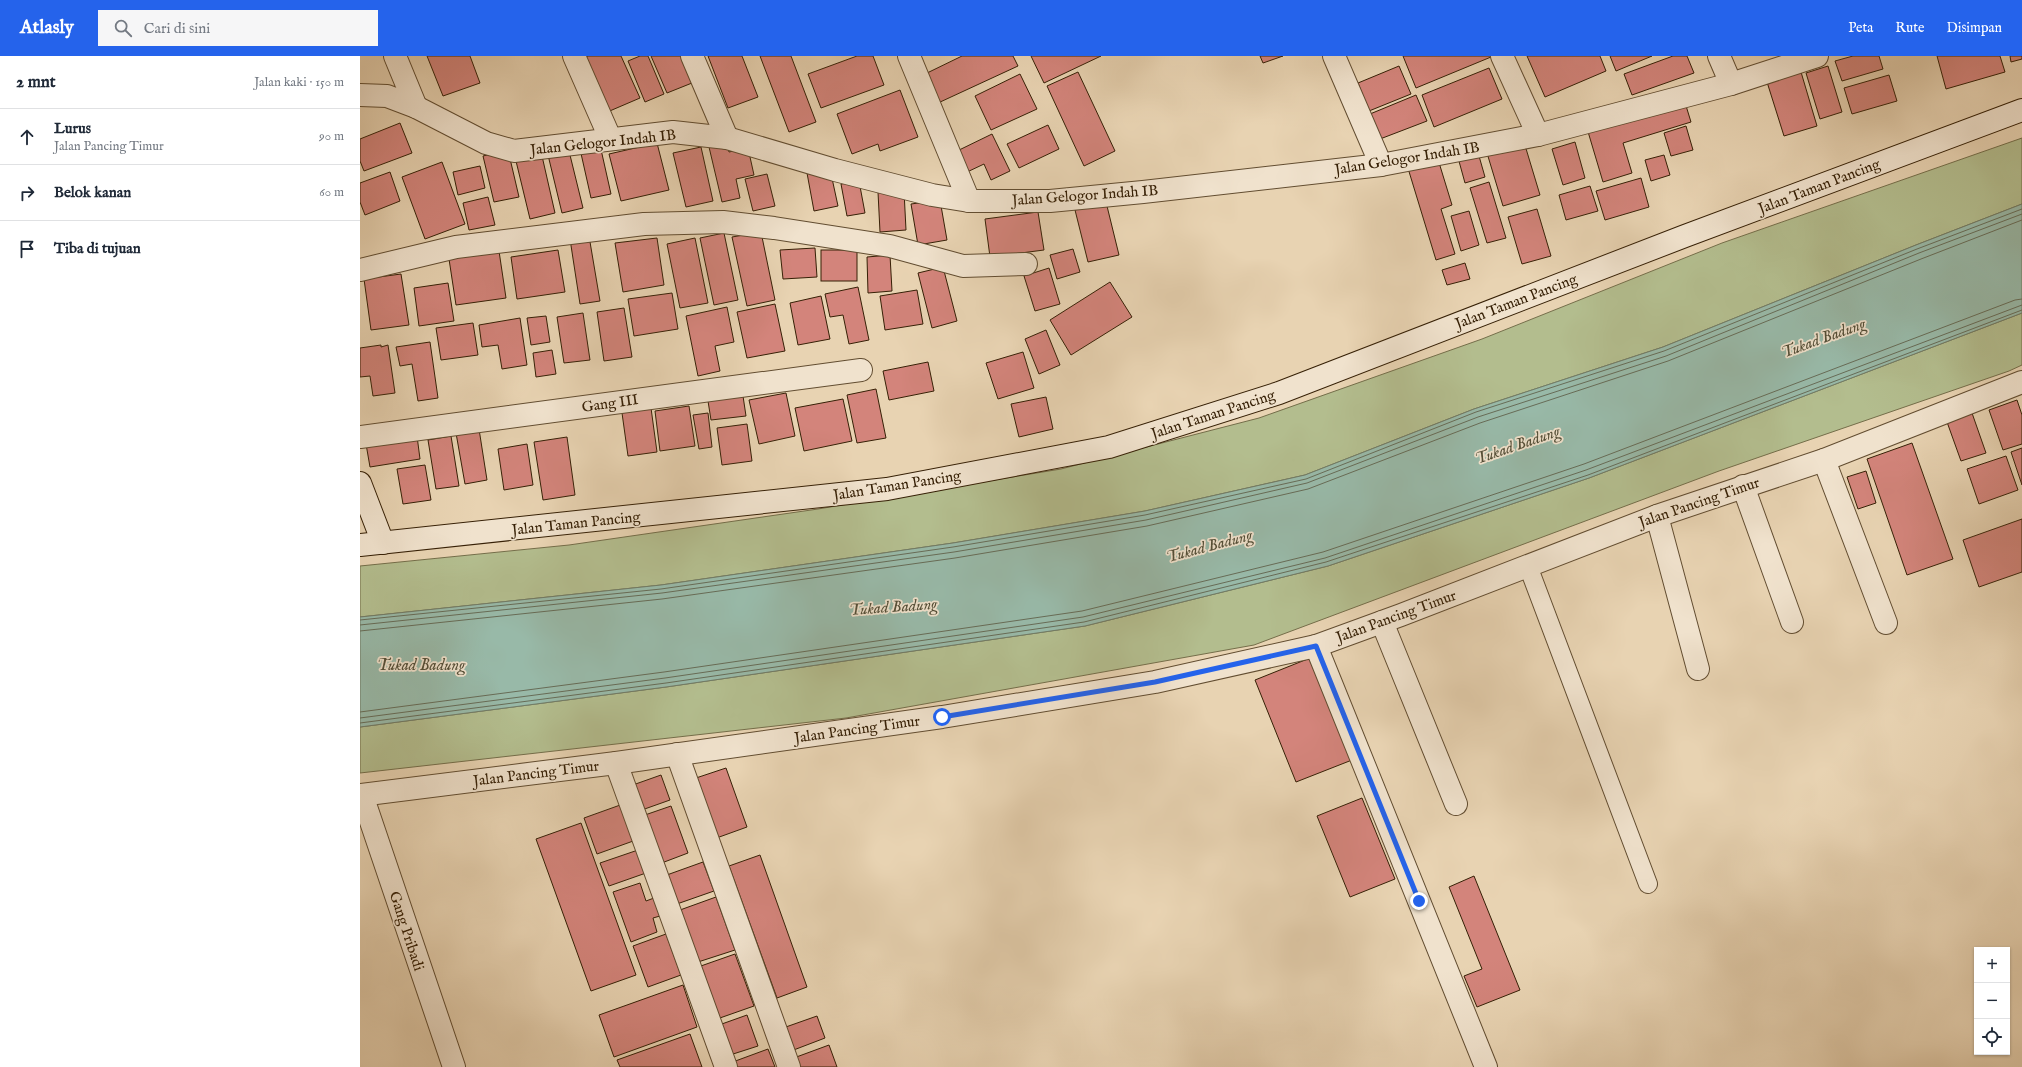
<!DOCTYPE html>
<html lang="id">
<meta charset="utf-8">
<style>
body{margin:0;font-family:"IM FELL English",serif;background:#f6f6f7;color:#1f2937}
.controls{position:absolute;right:12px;bottom:12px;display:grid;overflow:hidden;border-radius:0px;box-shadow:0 1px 3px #0004}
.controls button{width:36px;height:36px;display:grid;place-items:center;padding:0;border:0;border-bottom:1px solid #e0e1e3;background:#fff;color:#1f2937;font:20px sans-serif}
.stop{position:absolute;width:12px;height:12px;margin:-9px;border:3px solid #2563eb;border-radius:50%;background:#fff}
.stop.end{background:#2563eb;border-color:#fff;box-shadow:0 1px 4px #0008}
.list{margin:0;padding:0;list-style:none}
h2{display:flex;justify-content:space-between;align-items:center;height:52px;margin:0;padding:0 16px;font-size:17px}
h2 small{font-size:13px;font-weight:400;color:#747a83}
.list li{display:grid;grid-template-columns:26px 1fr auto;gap:12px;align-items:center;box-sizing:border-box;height:56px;padding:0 16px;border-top:1px solid #e0e1e3}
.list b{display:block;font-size:15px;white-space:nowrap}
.list p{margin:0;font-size:13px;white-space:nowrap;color:#747a83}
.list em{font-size:13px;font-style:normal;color:#747a83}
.icon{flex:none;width:22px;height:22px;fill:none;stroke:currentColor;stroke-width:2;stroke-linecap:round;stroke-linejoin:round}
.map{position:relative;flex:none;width:1662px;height:1011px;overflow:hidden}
header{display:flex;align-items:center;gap:24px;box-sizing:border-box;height:56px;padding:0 20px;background:#2563eb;color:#fff}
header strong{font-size:19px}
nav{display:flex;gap:22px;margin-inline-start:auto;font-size:14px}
.search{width:280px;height:36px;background:#f6f6f7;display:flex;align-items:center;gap:10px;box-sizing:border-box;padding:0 14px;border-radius:0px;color:#747a83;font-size:15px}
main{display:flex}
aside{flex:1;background:#fff}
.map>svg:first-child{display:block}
</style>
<header>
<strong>Atlasly</strong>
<div class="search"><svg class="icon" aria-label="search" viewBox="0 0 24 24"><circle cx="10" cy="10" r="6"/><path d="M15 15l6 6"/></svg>Cari di sini</div>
<nav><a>Peta</a><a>Rute</a><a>Disimpan</a></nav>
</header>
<main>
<aside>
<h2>2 mnt<small>Jalan kaki · 150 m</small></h2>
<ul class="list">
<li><svg class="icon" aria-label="ahead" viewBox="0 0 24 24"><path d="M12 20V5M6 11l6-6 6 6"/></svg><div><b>Lurus</b><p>Jalan Pancing Timur</p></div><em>90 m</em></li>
<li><svg class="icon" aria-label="right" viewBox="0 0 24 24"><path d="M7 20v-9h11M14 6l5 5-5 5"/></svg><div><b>Belok kanan</b></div><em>60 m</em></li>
<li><svg class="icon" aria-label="arrive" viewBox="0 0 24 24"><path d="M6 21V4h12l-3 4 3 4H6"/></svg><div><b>Tiba di tujuan</b></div></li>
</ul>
</aside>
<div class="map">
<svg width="1662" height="1011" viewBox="0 0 1662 1011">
<rect width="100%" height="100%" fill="#e8d3b2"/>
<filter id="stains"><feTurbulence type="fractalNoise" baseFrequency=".005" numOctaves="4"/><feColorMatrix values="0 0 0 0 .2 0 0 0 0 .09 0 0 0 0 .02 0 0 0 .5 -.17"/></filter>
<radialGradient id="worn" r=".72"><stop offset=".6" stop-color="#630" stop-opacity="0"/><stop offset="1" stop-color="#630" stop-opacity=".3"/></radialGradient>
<!-- green -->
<g fill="#b3bd8e" stroke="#746e4a">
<polygon points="1662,82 1662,148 1556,189 1303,291 1114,353 945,419 785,455 593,487 301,529 0,561 0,510 209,489 458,453 701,413 899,362 1122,283 1362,187"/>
<polygon points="1662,257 1662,309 1649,315 1359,415 894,589 486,662 0,717 0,671 306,631 725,570 968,510 1229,422"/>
</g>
<!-- water -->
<polygon fill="#98b9a8" stroke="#717c67" points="1662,148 1662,257 1229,422 968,510 725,570 306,631 0,671 0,561 301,529 593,487 785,455 945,419 1114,353 1303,291 1556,189"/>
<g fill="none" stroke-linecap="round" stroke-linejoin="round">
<!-- shore -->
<g stroke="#676c57" stroke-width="1">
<polyline points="0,564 301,533 593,491 785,459 946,423 1116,356 1304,295 1557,193 1662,153"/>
<polyline points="0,569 302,537 594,496 786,464 947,427 1118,361 1306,300 1559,197 1662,158"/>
<polyline points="0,575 302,543 595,502 787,470 948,433 1120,367 1308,305 1561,203 1662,164"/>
<polyline points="0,656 304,616 722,555 963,496 1224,408 1655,244 1662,243"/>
<polyline points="0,662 305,622 723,561 965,502 1226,414 1662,249"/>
<polyline points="0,667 306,627 724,566 966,506 1228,419 1662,254"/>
</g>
</g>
<!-- building -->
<g fill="#d3847b" stroke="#362006">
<polygon points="67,0 110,0 120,27 83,40"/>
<polygon points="228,0 261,0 280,42 245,57 222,3"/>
<polygon points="280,0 288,0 304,38 285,46 268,5"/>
<polygon points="291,0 321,0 332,27 307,37"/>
<polygon points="348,0 382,0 398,41 368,52"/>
<polygon points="400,0 431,0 456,66 429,76"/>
<polygon points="497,0 513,0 524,29 461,52 448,18"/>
<polygon points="602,0 653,0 658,10 578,47 565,18"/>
<polygon points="671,0 741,0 684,27"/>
<polygon points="900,0 923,0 903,7"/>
<polygon points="1043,0 1131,0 1131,1 1056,32"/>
<polygon points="1167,0 1240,0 1246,15 1185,41"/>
<polygon points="1250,0 1292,0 1256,15"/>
<polygon points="1313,0 1327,0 1334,17 1272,39 1264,18"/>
<polygon points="1493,0 1519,0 1523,13 1482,25 1475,5"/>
<polygon points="1577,0 1640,0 1645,16 1586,33"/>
<polygon points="1650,0 1662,0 1662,3 1651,6"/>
<polygon points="1039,10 1051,38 1009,55 998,27"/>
<polygon points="1468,10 1482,56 1460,63 1446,17"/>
<polygon points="1129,12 1142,43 1074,71 1062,39"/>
<polygon points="718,16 755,95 724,110 687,30"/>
<polygon points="1441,16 1457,70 1424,80 1407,26"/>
<polygon points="660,18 677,53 631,74 615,40"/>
<polygon points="1529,19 1537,45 1492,58 1484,32"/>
<polygon points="540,34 558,81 520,95 518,88 492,98 477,58"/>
<polygon points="1056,39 1067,65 1020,83 1010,58"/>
<polygon points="1323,40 1331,66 1263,87 1272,117 1243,126 1226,69"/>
<polygon points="40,67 52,97 4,115 0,105 0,83"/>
<polygon points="688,69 699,93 659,112 647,88"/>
<polygon points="1326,70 1333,94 1311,100 1304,77"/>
<polygon points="632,78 650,115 631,124 624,108 605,117 595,96"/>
<polygon points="1164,86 1180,139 1143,150 1127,97"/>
<polygon points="1215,86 1225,122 1203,129 1192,93"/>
<polygon points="297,87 309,134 261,145 249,98"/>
<polygon points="367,87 369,96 388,92 394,119 376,123 380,142 362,146 349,91"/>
<polygon points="240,89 251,138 231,142 220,93"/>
<polygon points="341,91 353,145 326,151 313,97"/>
<polygon points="1117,93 1125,121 1105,127 1097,98"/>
<polygon points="148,94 159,141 134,146 123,100"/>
<polygon points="209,95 223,152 202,157 188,99"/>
<polygon points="1304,99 1310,119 1291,125 1285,104"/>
<polygon points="182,100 195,157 170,163 156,105"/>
<polygon points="1077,100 1092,149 1081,153 1095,198 1076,204 1047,109"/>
<polygon points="82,106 105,168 65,183 42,121"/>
<polygon points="120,110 125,132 98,139 93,116"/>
<polygon points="470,113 478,150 454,155 447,117"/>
<polygon points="30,116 40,145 5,159 0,146 0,127"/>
<polygon points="407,118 415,150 393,155 385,123"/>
<polygon points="1281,122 1289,151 1245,164 1236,135"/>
<polygon points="499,125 505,157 487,160 481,128"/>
<polygon points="1129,126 1146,182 1127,187 1110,132"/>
<polygon points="1230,130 1238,155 1206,164 1199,139"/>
<polygon points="544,135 546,174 520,176 518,136"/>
<polygon points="128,141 135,169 109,174 103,147"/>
<polygon points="580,144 587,184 558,189 551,148"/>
<polygon points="746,146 759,199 728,206 715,154"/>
<polygon points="1177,153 1191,200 1162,208 1148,161"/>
<polygon points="1109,155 1119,189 1101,195 1091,160"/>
<polygon points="678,156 684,194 630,201 625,163"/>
<polygon points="401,176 415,244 387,250 372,181"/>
<polygon points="364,177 378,244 354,249 340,182"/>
<polygon points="229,180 240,245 220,248 210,183"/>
<polygon points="297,182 304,229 263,236 255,187"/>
<polygon points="335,182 348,247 320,252 307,188"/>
<polygon points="455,192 457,221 423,223 420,194"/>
<polygon points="713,193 720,216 697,223 690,199"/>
<polygon points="198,194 205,236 157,243 151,201"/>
<rect x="461" y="194" width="36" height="31"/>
<polygon points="139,195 146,242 96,249 89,203"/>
<polygon points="530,199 532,235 508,237 507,201"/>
<polygon points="1105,207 1110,223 1087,229 1082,214"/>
<polygon points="583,211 597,265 572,272 558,217"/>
<polygon points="689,212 700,248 675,255 664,220"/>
<polygon points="41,218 49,269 11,274 4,223"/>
<polygon points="750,226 772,261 711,299 690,264"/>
<polygon points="88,227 94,265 59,270 54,232"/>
<polygon points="498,231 509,284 489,288 483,259 470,261 465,238"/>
<polygon points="557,234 563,268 525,274 520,240"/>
<polygon points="312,237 318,273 274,280 268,243"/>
<polygon points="461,240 470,283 438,289 430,247"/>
<polygon points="415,248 425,295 387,302 377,256"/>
<polygon points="367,251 374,286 355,290 360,315 338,320 326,260"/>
<polygon points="264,252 272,301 244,305 237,256"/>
<polygon points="223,257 230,304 204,307 197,261"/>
<polygon points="186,260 190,286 171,289 167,262"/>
<polygon points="160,262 167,309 142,313 138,289 122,291 119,269"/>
<polygon points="113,267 118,299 81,304 76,272"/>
<polygon points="686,274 700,309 679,318 665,283"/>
<polygon points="70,286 78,342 58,345 52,308 40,310 36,291"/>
<polygon points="21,289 21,291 28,289 35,337 13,340 10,320 0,321 0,292"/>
<polygon points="192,294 196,318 176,321 173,297"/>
<polygon points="663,296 674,332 638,343 626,307"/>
<polygon points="568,306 574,335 529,344 523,315"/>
<polygon points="516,333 526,382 497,387 487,339"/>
<polygon points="426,337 435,380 399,388 389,344"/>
<polygon points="383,340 386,360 351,364 348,345"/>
<polygon points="686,341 693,373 659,381 651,348"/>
<polygon points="483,343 492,385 444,395 435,352"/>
<polygon points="1657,344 1662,359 1662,388 1643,394 1629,354"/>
<polygon points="329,350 335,390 300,395 295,355"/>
<polygon points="291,352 297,396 268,400 262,357"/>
<polygon points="348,357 352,391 339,393 333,359"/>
<polygon points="1612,357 1626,397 1601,405 1587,366"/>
<polygon points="387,368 392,405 362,409 357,372"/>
<polygon points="119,373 127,424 105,428 96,377"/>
<polygon points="57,380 60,403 10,411 6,388"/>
<polygon points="91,380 99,430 76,433 68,384"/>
<polygon points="207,381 215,439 183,444 174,386"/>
<polygon points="1552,387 1593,503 1547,519 1507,403"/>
<polygon points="167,388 173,429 144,434 138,393"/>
<polygon points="1662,392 1662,429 1651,396"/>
<polygon points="1646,400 1658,434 1619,448 1607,413"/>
<polygon points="65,409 71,444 43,448 37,413"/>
<polygon points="1506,415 1516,447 1498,453 1487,421"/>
<polygon points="1662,463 1662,516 1619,531 1603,484"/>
<polygon points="950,602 992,704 936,726 895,624"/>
<polygon points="366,712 387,771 351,784 330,724"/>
<polygon points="301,719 310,744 279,755 270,730"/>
<polygon points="1002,742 1035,823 990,841 957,760"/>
<polygon points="263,748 276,784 237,798 224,762"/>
<polygon points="311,750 328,797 299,808 282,760"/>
<polygon points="221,767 276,919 231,935 176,783"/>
<polygon points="278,794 286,817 249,830 240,807"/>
<polygon points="400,799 447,931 417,942 369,810"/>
<polygon points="343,806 354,835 314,849 304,820"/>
<polygon points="1114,820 1160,934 1117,951 1104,920 1122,913 1089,831"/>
<polygon points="280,827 286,845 294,842 300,860 293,862 297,876 271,886 253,836"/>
<polygon points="356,841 375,894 338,906 320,854"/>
<polygon points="306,878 321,919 288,931 273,890"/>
<polygon points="375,898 394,950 357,963 338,911"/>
<polygon points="323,929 337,971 254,1001 239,959"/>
<polygon points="387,959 398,990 370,999 359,969"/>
<polygon points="457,960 465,982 431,995 423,972"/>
<polygon points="330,978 342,1011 260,1011 257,1004"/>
<polygon points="469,989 477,1011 434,1011 431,1003"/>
<polygon points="408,993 415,1011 372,1011 370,1007"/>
</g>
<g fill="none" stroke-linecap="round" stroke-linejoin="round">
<defs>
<polyline id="lane" points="1168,510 1288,828"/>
<g id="street">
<polyline points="35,0 56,51"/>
<polyline points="214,0 250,82"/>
<polyline points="332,0 367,82"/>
<polyline points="549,0 609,145"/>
<polyline points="974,0 1021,109"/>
<polyline points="1142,0 1178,79"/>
<polyline points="1359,0 1371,28"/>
<polyline points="0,39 27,40 56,51 126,87 154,95 313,76 367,82 475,114 572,139 609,145 690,145 783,136 1021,109 1178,79 1371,28 1457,0"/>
<polyline points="0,214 96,191 284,168 363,166 414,172 530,190 603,210 666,208"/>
<polyline points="0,381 501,314"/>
<polyline points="1464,404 1526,567"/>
<polyline points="1383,430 1432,566"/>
<polyline points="1297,460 1338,613"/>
<polyline points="1022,566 1096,748"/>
<polyline points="956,590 1126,1011"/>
<polyline points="317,698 429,1011"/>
<polyline points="256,707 366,1011"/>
<polyline points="0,739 256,707 582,661 795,626 956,590 1041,559 1297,460 1464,404 1662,326"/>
<polyline points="2,739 94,1011"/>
</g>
<g id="secondary">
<polyline points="0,427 23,487"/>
<polyline points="0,489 527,433 749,391 919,337 1325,180 1662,54"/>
</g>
</defs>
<!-- lane casing -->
<use href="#lane" stroke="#624d31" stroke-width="20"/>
<!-- street casing -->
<use href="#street" stroke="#624d31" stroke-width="24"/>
<!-- secondary casing -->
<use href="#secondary" stroke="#362006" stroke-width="24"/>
<!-- lane -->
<use href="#lane" stroke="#f0e2cd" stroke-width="18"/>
<!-- street -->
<use href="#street" stroke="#f0e2cd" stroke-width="22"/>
<!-- secondary -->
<use href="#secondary" stroke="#f0e2cd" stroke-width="22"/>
</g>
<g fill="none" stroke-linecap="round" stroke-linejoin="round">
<!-- route -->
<polyline stroke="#2563eb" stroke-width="5" points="582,661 795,626 956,590 1059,845"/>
</g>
<g text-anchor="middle" stroke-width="3.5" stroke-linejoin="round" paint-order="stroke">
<!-- street labels -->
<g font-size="15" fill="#362006" stroke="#f0e2cd">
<text transform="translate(243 86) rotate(-6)" y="5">Jalan Gelogor Indah IB</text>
<text transform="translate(1047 102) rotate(-9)" y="5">Jalan Gelogor Indah IB</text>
<text transform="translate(1459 130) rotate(-21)" y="5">Jalan Taman Pancing</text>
<text transform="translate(725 139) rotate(-4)" y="5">Jalan Gelogor Indah IB</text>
<text transform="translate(1156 245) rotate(-21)" y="5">Jalan Taman Pancing</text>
<text transform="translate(250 347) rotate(-8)" y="5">Gang III</text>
<text transform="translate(853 358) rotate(-18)" y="5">Jalan Taman Pancing</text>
<text transform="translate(537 429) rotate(-9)" y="5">Jalan Taman Pancing</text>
<text transform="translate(1339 446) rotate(-19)" y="5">Jalan Pancing Timur</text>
<text transform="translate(216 467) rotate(-6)" y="5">Jalan Taman Pancing</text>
<text transform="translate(1036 560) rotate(-20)" y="5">Jalan Pancing Timur</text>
<text transform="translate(497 673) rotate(-8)" y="5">Jalan Pancing Timur</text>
<text transform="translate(176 717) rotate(-7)" y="5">Jalan Pancing Timur</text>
<text transform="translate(47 875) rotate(72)" y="5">Gang Pribadi</text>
</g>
<!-- water labels -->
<g font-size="16" font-style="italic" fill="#534e37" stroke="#f0e2cd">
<text transform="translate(1463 281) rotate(-20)" y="6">Tukad Badung</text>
<text transform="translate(1157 388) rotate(-19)" y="6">Tukad Badung</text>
<text transform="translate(849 489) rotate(-15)" y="6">Tukad Badung</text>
<text transform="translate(533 550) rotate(-4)" y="6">Tukad Badung</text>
<text x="61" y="614">Tukad Badung</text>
</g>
</g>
<rect width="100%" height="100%" filter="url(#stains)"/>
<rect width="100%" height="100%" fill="url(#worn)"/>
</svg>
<div class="controls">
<button>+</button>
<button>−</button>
<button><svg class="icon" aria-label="locate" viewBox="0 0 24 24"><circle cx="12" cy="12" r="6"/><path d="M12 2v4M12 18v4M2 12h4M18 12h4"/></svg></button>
</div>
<div class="stop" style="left:582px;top:661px"></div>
<div class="stop end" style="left:1059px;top:845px"></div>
</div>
</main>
